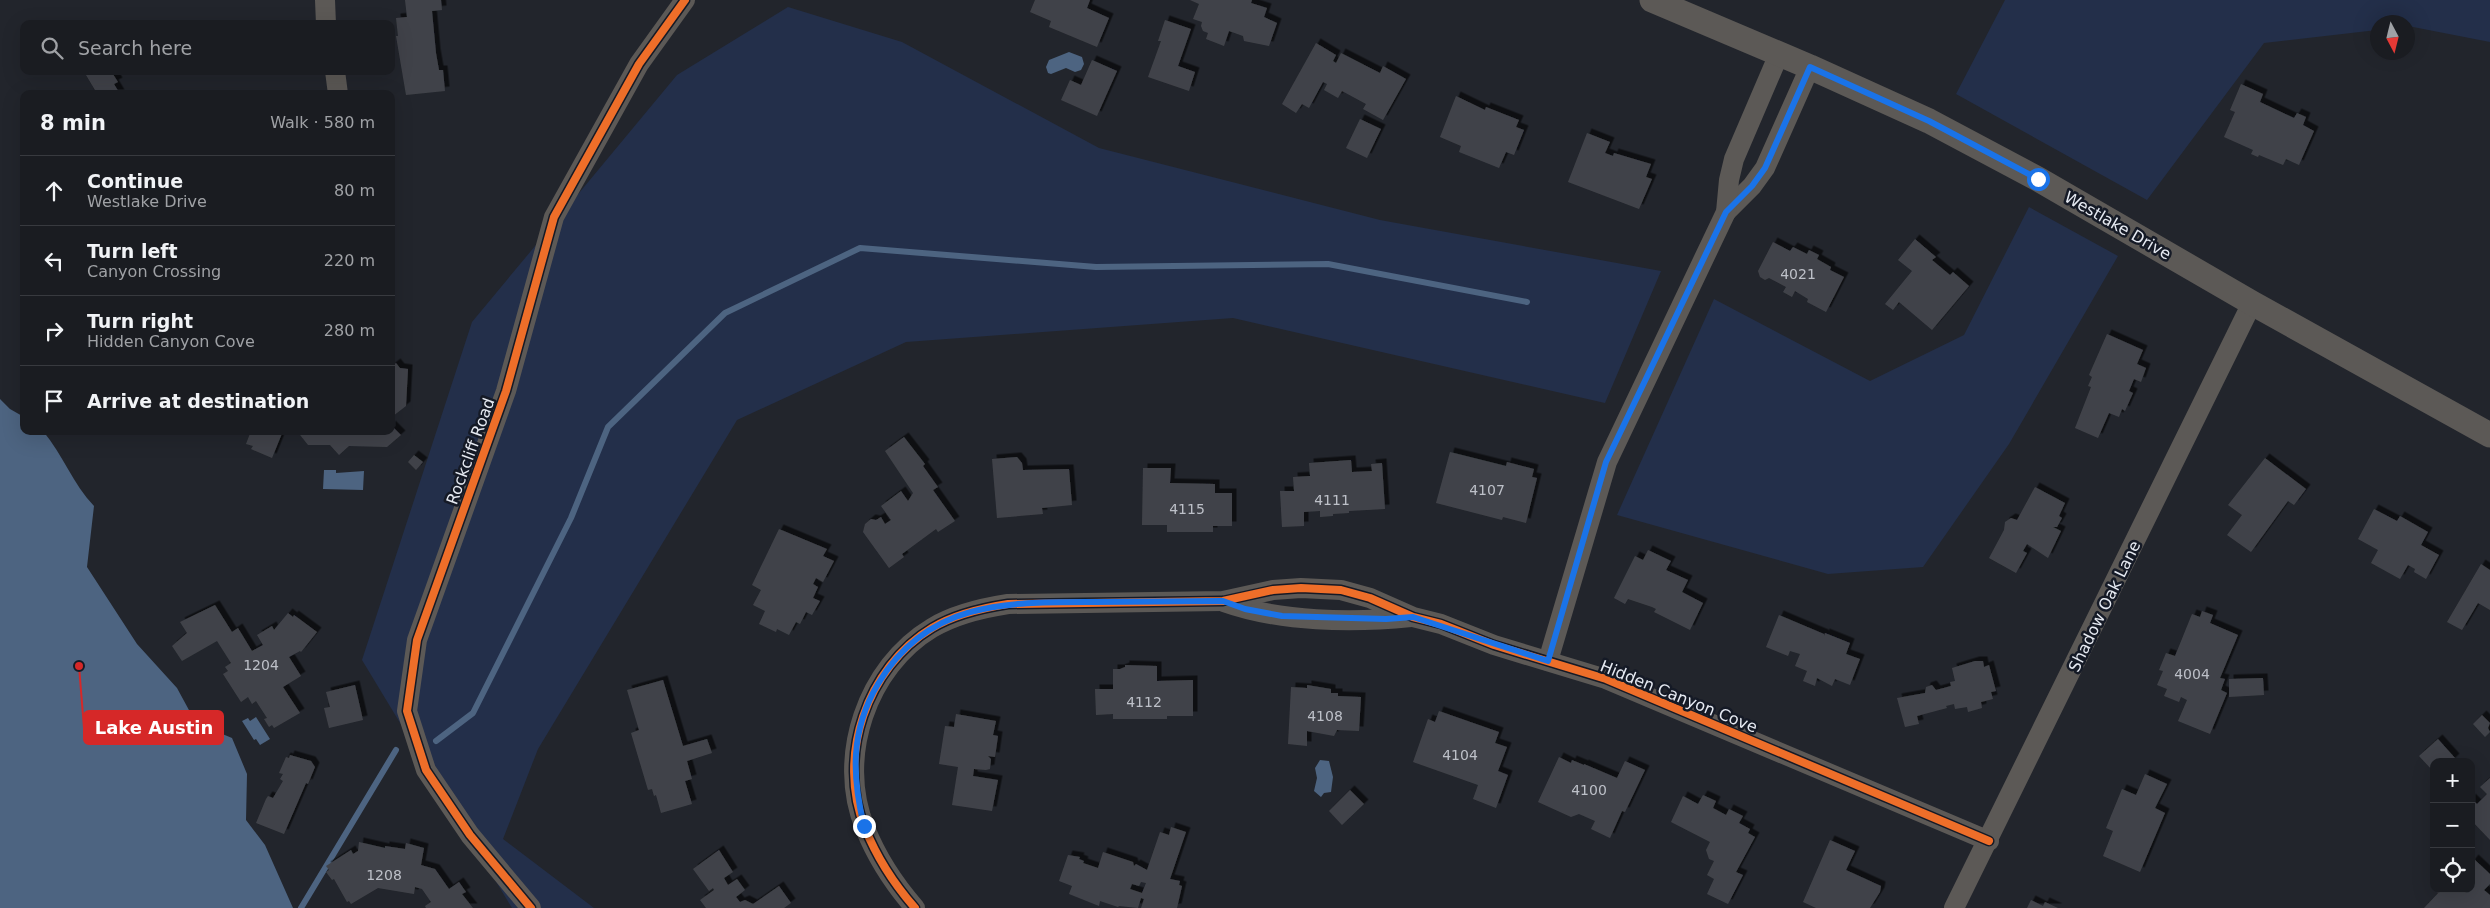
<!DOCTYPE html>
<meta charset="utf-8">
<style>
body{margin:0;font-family:"DejaVu Sans",sans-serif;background:#27292e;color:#f1f3f6}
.controls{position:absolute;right:15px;bottom:15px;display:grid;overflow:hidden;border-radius:10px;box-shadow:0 5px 20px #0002}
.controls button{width:45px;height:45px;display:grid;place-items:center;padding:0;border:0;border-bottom:1px solid #383a3f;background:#1a1c21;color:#f1f3f6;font:25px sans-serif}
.compass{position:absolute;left:2370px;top:15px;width:45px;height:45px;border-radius:50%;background:#1a1c21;box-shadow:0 5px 20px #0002;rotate:173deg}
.stop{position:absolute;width:15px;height:15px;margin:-11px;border:4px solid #1a73e8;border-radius:50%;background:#fff}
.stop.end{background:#1a73e8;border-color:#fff;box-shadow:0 1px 5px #0008}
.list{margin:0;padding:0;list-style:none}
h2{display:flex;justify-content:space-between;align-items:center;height:65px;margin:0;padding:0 20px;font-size:21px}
h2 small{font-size:16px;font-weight:400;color:#9fa1a5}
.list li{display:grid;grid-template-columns:32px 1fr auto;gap:15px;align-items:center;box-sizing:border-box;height:70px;padding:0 20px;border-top:1px solid #383a3f}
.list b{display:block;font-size:19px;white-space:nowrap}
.list p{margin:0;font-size:16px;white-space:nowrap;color:#9fa1a5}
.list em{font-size:16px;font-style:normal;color:#9fa1a5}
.icon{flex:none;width:28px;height:28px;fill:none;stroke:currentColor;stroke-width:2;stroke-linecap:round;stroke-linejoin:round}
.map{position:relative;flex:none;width:2490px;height:908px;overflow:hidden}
.search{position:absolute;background:#1a1c21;box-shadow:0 5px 20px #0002;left:20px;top:20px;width:375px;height:55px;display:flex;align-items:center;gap:12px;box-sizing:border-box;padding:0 18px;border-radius:10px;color:#9fa1a5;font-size:19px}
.panel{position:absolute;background:#1a1c21;box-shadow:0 5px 20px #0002;left:20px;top:90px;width:375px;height:345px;border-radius:10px}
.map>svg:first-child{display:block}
</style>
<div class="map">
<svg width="2490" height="908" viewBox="0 0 2490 908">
<defs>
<filter id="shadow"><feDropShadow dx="4.5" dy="-4.5" stdDeviation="0" flood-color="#0009"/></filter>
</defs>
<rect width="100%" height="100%" fill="#22252c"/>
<!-- green -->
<g fill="#232f4a">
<polygon points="2005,0 2490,0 2490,42 2408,26 2408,22 2378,22 2377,30 2264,43 2147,200 1956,94"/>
<polygon points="788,7 902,42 1099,148 1380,220 1661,271 1605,403 1233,318 906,342 737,420 538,749 503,839 594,908 512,908 362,660 472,322 677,75"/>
<polygon points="2029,207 2118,256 2009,444 1923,567 1828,574 1617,515 1714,299 1870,381 1964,335"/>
</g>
<!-- water -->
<g fill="#4d6481">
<polygon points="1069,52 1082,57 1084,64 1081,70 1075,72 1066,68 1051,74 1048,73 1046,67 1049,60"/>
<path d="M0,399L10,409L24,417V431H43C63,455 73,484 94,506L87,567L137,644L177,688L196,723L232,738L247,774L246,820L265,845L293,908H0Z"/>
<polygon points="324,470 336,470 336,473 364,471 363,490 323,489"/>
<polygon points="256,717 270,739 260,745 256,739 254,740 242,721 248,718 250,721"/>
<polygon points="1320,760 1329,761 1333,777 1331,792 1324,793 1321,797 1314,791 1317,778 1315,768"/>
</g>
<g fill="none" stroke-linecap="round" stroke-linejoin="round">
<!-- stream -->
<g stroke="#4d6481" stroke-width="6">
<polyline points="436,741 473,713 571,518 608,427 725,313 860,248 1096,267 1328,264 1527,302"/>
<polyline points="301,908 396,750"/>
</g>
</g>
<!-- building -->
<g fill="#414349" fill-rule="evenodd" filter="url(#shadow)">
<polygon points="405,0 441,0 442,10 432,11 436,53 439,70 443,70 445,91 406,95 396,36 398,36 396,18 407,17"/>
<polygon points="1035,0 1090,0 1087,8 1109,18 1097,47 1049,27 1051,21 1030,12"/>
<polygon points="1190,0 1252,0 1251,3 1267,8 1264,17 1277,23 1269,46 1244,41 1243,36 1229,31 1224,46 1206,39 1208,33 1203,31 1201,26 1202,22 1193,19 1199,4"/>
<polygon points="1165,20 1191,29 1178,66 1195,72 1189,91 1148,77 1161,41 1158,41"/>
<polygon points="1316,43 1336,55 1333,61 1336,63 1341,53 1380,73 1383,66 1406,79 1383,120 1363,109 1366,104 1342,91 1338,98 1324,90 1327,84 1323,82 1309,108 1302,104 1296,113 1282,104"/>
<polygon points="1092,60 1117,71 1097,116 1061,100 1070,80 1081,85"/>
<polygon points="92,71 111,71 118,82 114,84 120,94 89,94 95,90 86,75"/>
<polygon points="2241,84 2263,94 2260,102 2294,118 2297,113 2306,117 2303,125 2314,131 2299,165 2286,159 2283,165 2259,155 2258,157 2251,154 2253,150 2224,137 2235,112 2230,110"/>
<polygon points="1456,96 1485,110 1486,107 1519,120 1516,127 1524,130 1514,155 1506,152 1499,168 1459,152 1461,146 1440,137"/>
<polygon points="1360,119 1381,129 1367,158 1346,148"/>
<polygon points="1587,133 1610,142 1605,153 1613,156 1614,153 1651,164 1646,177 1652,179 1639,209 1568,182"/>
<polygon points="1915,239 1936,257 1932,260 1950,275 1953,272 1969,286 1932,330 1899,302 1893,310 1885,304 1912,271 1898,260"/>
<polygon points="1773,242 1790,251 1793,247 1807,254 1809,250 1819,255 1817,259 1831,267 1830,270 1844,277 1826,312 1807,302 1808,299 1795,291 1792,297 1783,292 1786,287 1769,278 1765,280 1760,277 1758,271"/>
<polygon points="2107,334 2143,350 2137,364 2146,368 2141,382 2134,379 2129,391 2133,393 2125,411 2122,409 2119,417 2109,413 2098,438 2075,428 2091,387 2088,386 2092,377 2089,375"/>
<polygon points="396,363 400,368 408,369 406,406 393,416 391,414 391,367"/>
<polygon points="391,425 401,435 387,447 349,446 339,455 330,445 308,445 297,431 391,431"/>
<polygon points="251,431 283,431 272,458 251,449 253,446 246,444"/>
<polygon points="904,437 925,464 923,466 938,487 933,490 955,521 938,532 936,529 902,554 904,557 889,568 863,532 865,524 871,519 876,520 881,517 885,524 891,520 881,506 901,491 908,501 913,493 885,451"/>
<polygon points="1450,452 1506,466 1507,462 1534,469 1532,477 1537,478 1526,523 1503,517 1502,520 1436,503"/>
<polygon points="414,455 423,462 416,470 408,462"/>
<polygon points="1017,457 1022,463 1023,470 1069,469 1072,505 1042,508 1043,514 997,518 992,459"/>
<polygon points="2265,458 2306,489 2294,505 2288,501 2251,552 2227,535 2242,515 2228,505"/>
<polygon points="1351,460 1352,472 1372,471 1371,464 1382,463 1385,509 1349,511 1349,513 1333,514 1333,516 1320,517 1320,511 1304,512 1304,526 1282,527 1280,491 1294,491 1293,477 1310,476 1309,463"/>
<polygon points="1143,468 1171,468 1170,483 1215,484 1215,493 1232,493 1232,526 1213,526 1213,532 1167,532 1167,525 1142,525"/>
<polygon points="2035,487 2065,503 2059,516 2062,518 2057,527 2053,527 2061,531 2048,558 2027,544 2023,551 2027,553 2016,573 1989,558 2004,530 2005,522 2011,518 2017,520"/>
<polygon points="2374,509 2397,521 2400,516 2428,532 2421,545 2439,555 2426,579 2414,572 2415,569 2408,565 2400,579 2371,563 2378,550 2358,539"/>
<polygon points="779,529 827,549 823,556 834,561 823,582 816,578 813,584 818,587 813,598 820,601 812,615 806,612 800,624 796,622 789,635 777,629 776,632 759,624 765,611 753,605 761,590 752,585"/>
<polygon points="1648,550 1671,561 1666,570 1688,580 1682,592 1703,603 1690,630 1654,612 1656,609 1652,607 1628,599 1625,604 1614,598 1635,556 1643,560"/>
<polygon points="2481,564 2490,570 2490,610 2478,603 2462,630 2447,622"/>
<polygon points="215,605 232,632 238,628 252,651 263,645 257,635 272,626 274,630 288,613 293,617 294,615 317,632 301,652 300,651 289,657 301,676 283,687 300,713 274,728 272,725 269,727 264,719 267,718 256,701 252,704 248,697 241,702 223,674 228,671 225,667 231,663 217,641 182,661 172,646 187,633 180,622"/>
<polygon points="2202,611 2213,615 2210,623 2238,635 2220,678 2225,679 2221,690 2227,693 2210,734 2178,721 2187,700 2181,697 2179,702 2164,696 2167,689 2157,685 2163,671 2159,670 2166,653 2175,656 2192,614 2200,617"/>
<polygon points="1779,615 1824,634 1824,636 1825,633 1850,643 1846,654 1860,659 1850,685 1835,679 1832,686 1817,678 1815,686 1803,681 1807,671 1795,666 1800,654 1790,651 1788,656 1766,647"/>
<polygon points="1975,661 1983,661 1984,667 1989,665 1996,691 1991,692 1993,699 1981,702 1982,708 1968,712 1967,707 1955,709 1954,704 1946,706 1947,708 1917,716 1919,724 1905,727 1897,698 1925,693 1926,687 1932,685 1936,690 1951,686 1950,682 1955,681 1952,668"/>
<polygon points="1125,665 1157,666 1157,681 1193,680 1193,716 1167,716 1167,719 1113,719 1113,714 1096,715 1095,689 1113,689 1113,669 1120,669 1125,667"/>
<polygon points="2263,678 2264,695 2229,697 2229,679"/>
<polygon points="663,680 683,746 707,739 712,753 687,761 692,779 685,781 692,804 661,813 656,795 654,796 652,789 648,790 631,733 639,730 627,690"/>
<polygon points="355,685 363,720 329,728 324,708 330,707 326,692"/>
<polygon points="1307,685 1331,689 1331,693 1338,693 1338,696 1361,697 1359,731 1337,730 1334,736 1307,731 1307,746 1288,744 1291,687 1307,688"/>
<polygon points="1439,711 1499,732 1495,743 1507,747 1498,771 1508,775 1496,808 1473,799 1478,785 1413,762 1428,719 1435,722"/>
<polygon points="956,714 996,721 993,735 998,736 995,757 988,756 991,759 990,769 986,770 974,769 973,776 998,780 992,811 952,805 958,767 939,764 945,726 954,727"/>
<polygon points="2482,715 2490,723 2488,728 2490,732 2485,737 2473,724"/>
<polygon points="2438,739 2455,758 2451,762 2434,762 2434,772 2419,756"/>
<polygon points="290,755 311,761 315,767 308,784 306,783 284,834 256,823 266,799 268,796 273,798 283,781 280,779 283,774 279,773 286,757 289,758"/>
<polygon points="1559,757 1571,763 1572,760 1584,765 1584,764 1617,778 1625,761 1645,770 1625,812 1622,811 1610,838 1591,829 1595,821 1579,814 1571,817 1538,802"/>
<polygon points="2145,774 2167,784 2155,808 2165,813 2140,872 2103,856 2113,831 2106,828 2122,789 2136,795"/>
<polygon points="2490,778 2490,840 2471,820 2471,798 2477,804 2487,794 2480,787"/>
<polygon points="1350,790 1364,804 1342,825 1329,811"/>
<polygon points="1703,795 1716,801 1713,808 1726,815 1729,809 1743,816 1739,823 1750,829 1748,833 1755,837 1736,872 1743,875 1728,904 1707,894 1714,879 1707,875 1714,861 1709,859 1706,850 1710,842 1671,822 1683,796 1698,804"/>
<path d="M1171,827L1186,832L1170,879L1180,881L1179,885L1182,886L1177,908H1141L1144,899L1141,898L1138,908L1119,906L1118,907L1100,901L1099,906L1069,894L1072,886L1059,881L1068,855L1080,857L1079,859L1084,861L1083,863L1098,868L1103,852L1133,862L1134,866L1136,864L1147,870L1160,832L1169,835ZM1141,882L1146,883L1142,893L1130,889L1132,884L1139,886Z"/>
<polygon points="1830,840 1855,851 1846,870 1881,886 1880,892 1870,908 1816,908 1803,902"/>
<polygon points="359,842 385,848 385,846 405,849 406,843 424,848 421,865 435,869 449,889 459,882 466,892 462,894 473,908 426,908 425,906 431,902 422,889 415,887 414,894 378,888 351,904 349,901 347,902 334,879 332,880 326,872 329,870 326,866 351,850 353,854 358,851"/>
<polygon points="719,850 733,872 724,878 728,885 737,879 745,890 736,897 740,902 745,900 753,904 779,886 791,903 784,908 706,908 700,900 714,890 713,888 709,891 693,869"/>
<polygon points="2474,859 2490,874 2490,884 2484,890 2490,895 2490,908 2424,908 2442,889 2471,889 2471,863"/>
<polygon points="2031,900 2043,906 2045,902 2058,908 2027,908"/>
</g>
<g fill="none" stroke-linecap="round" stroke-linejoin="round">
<!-- minor -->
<g stroke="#5c5956" stroke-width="20">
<polyline points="325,0 326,24"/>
<polyline points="335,71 338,94"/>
<polyline points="1726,212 1752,186 1765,168 1810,67"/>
<path d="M1224,602C1280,622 1352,623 1411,617"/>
<polyline points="1548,661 1607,462 1726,212 1729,180 1734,159 1779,54"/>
<polyline points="531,908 470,835 426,770 407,711 417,640 506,391 554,217 639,64 685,0"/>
<path d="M915,908C894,884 877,858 865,828C836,757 867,667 932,628C955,614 982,608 1008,604L1223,601L1273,590L1301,588L1341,590L1370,598L1413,617L1441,624L1494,645L1606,679L1989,841"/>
<polyline points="1954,908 2252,303"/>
</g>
<!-- tertiary -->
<polyline stroke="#5c5956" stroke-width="25" points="1652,0 1810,67 1929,121 2038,179 2252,303 2490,435"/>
<defs>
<g id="cycleway">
<polyline points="531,908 470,835 426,770 407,711 417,640 506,391 554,217 639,64 685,0"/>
<path d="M915,908C894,884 877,858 865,828C836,757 867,667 932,628C955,614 982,608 1008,604L1223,601L1273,590L1301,588L1341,590L1370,598L1413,617L1441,624L1494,645L1606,679L1989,841"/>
</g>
</defs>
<!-- cycleway casing -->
<use href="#cycleway" stroke="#151a26" stroke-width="11"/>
<!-- cycleway -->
<use href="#cycleway" stroke="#ee6e29" stroke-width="8"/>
</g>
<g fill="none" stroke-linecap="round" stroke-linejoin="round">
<!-- route -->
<path stroke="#1a73e8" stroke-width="6" d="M864,826C852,776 850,731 878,684C928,600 1008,602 1094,602C1137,602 1180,601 1223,601L1245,609L1282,616L1386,619L1413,617L1548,661L1606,462L1726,212L1752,186L1765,168L1810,67L1929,121L2038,179"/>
</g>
<g text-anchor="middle" stroke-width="5" stroke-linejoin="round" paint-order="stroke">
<!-- number labels -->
<g font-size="14" fill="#bdc0c8">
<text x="1798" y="279">4021</text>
<text x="1487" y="495">4107</text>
<text x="1332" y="505">4111</text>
<text x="1187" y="514">4115</text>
<text x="261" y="670">1204</text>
<text x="2192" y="679">4004</text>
<text x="1144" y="707">4112</text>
<text x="1325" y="721">4108</text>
<text x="1460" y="760">4104</text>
<text x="1589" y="795">4100</text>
<text x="384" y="880">1208</text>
</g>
<!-- street labels -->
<g font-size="16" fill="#e6eaf2" stroke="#151a26">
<text transform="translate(2118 225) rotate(30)" y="6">Westlake Drive</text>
<text transform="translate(470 451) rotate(-70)" y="6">Rockcliff Road</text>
<text transform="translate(2104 606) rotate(-64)" y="6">Shadow Oak Lane</text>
<text transform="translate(1679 696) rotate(22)" y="6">Hidden Canyon Cove</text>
</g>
</g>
<!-- callouts -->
<path fill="none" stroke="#d62828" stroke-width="2" d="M79 666L84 728"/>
<circle fill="#d62828" stroke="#151a26" stroke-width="2" cx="79" cy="666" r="5"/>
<rect fill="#d62828" stroke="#d62828" stroke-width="2" x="84" y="711" width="139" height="33" rx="5"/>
<g font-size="18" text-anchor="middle" font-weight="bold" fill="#fff">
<text x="154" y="734">Lake Austin</text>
</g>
</svg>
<div class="controls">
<button>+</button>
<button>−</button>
<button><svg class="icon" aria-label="locate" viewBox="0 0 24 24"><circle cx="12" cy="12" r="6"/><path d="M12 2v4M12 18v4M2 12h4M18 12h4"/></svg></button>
</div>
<svg class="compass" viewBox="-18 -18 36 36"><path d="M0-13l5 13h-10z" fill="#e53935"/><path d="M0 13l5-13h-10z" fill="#9fa1a5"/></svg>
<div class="stop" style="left:2038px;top:179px"></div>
<div class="stop end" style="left:864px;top:826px"></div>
<div class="search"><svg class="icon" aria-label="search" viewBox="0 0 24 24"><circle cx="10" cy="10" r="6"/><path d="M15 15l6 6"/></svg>Search here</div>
<section class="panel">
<h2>8 min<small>Walk · 580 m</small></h2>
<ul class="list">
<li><svg class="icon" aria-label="ahead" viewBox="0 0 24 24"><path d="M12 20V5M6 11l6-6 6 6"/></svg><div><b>Continue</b><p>Westlake Drive</p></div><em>80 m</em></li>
<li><svg class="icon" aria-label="left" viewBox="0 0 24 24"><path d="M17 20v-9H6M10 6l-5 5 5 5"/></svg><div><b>Turn left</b><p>Canyon Crossing</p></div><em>220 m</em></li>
<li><svg class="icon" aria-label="right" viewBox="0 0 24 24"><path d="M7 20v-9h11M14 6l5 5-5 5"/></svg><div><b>Turn right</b><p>Hidden Canyon Cove</p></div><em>280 m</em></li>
<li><svg class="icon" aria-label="arrive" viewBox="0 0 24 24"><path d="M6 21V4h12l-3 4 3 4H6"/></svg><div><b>Arrive at destination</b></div></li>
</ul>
</section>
</div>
